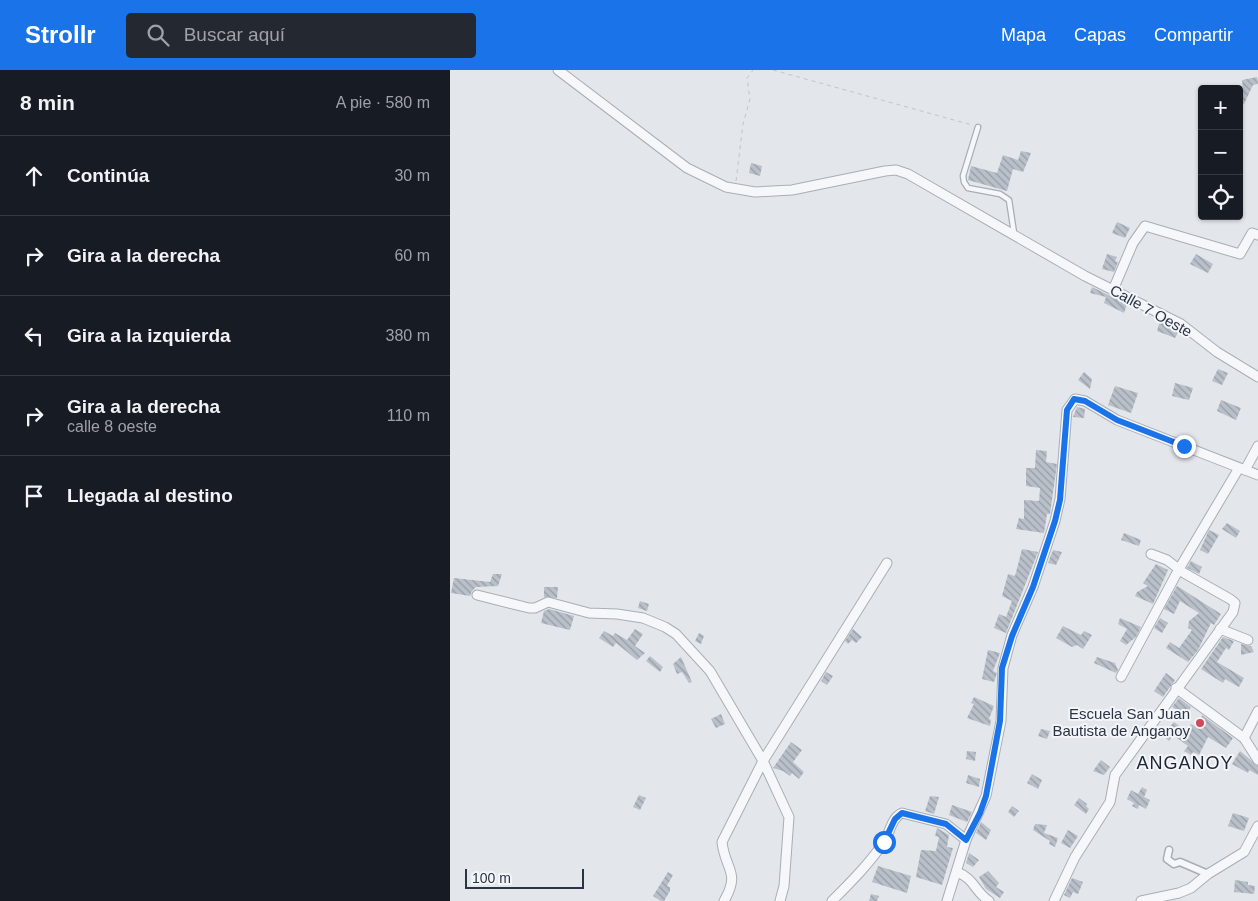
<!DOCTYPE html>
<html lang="es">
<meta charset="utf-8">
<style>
body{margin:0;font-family:Helvetica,sans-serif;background:#242831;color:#f1f3f6}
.controls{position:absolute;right:15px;top:15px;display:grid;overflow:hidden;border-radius:5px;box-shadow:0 1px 4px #0004}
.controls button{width:45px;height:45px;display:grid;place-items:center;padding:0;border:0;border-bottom:1px solid #363941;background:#171b24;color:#f1f3f6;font:25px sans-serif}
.scale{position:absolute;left:15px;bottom:12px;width:119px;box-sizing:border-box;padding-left:5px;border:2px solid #2a3444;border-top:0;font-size:14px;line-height:18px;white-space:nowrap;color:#2a3444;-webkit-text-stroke:4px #f3f5f9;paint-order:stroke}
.stop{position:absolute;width:15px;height:15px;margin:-11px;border:4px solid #1a73e8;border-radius:50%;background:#fff}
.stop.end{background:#1a73e8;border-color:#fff;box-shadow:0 1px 5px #0008}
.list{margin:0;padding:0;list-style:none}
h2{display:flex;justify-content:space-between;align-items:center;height:65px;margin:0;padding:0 20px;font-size:21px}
h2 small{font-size:16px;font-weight:400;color:#9ea1a6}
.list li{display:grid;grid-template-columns:32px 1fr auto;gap:15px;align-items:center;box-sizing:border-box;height:80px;padding:0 20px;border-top:1px solid #363941}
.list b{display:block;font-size:19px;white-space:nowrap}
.list p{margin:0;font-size:16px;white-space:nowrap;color:#9ea1a6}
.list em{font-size:16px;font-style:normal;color:#9ea1a6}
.icon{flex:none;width:28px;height:28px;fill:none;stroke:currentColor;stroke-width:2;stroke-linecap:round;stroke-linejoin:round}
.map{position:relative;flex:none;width:808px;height:831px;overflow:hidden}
header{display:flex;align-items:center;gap:30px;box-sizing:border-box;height:70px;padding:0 25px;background:#1a73e8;color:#fff}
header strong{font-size:24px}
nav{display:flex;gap:28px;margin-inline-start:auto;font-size:18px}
.search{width:350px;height:45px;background:#242831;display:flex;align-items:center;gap:12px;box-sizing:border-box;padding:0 18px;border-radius:5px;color:#9ea1a6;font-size:19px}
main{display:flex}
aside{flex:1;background:#171b24}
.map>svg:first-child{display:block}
</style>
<header>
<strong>Strollr</strong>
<div class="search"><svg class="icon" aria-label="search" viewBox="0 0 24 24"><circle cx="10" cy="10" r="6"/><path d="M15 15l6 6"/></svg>Buscar aquí</div>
<nav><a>Mapa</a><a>Capas</a><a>Compartir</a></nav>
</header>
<main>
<aside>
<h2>8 min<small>A pie · 580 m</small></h2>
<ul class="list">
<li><svg class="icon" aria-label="ahead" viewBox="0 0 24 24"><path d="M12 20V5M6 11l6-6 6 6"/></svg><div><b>Continúa</b></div><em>30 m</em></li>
<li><svg class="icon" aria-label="right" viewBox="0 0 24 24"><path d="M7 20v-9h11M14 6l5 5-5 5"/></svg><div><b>Gira a la derecha</b></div><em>60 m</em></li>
<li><svg class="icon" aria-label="left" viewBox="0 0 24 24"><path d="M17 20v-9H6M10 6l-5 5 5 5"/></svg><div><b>Gira a la izquierda</b></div><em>380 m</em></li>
<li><svg class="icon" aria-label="right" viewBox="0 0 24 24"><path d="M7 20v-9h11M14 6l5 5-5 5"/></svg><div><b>Gira a la derecha</b><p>calle 8 oeste</p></div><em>110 m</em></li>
<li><svg class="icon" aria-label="arrive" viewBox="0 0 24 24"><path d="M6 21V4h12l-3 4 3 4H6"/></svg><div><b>Llegada al destino</b></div></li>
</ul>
</aside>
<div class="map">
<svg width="808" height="831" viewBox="0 0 808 831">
<defs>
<pattern id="building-back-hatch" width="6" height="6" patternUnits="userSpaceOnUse" patternTransform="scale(1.25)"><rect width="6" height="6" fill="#bac0c9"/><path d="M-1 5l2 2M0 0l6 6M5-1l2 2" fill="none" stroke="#979da5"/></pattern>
</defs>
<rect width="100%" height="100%" fill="#e3e7ec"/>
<!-- building -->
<g fill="url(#building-back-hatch)">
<polygon points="807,7 808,14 803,15 794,34 789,32 789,19 793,22 792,10"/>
<polygon points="571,81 581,83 573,102 563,99 557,121 518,110 521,96 547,103 553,85 568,90"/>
<polygon points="301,93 312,96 310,106 299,103"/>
<polygon points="667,152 680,158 675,168 662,163"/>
<polygon points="657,184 667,187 665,191 668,192 664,202 652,199"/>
<polygon points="746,184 763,194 758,203 740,194"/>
<polygon points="642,217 677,234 674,243 654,233 656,227 640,223"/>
<polygon points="710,250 729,261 725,268 707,261"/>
<polygon points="768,299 778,303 772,315 762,311"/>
<polygon points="634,302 642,309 640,319 628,310"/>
<polygon points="725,313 743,318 739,330 722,326"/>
<polygon points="665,316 688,323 681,343 658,335"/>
<polygon points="771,330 791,338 786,350 767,341"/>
<polygon points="627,337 635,339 634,348 623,347"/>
<polygon points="586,380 597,381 596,392 607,394 600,444 597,444 594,463 566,459 569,448 574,449 574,430 589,431 590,418 576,416 576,398 585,398"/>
<polygon points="777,453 790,461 786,468 772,459"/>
<polygon points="759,460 769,465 758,484 750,480"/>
<polygon points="674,463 691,470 689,476 671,470"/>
<polygon points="572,479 588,482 556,563 544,558 549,544 556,547 562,531 552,526 558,504 565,506"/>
<polygon points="603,480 612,482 606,495 598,493"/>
<polygon points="741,491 752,497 749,504 737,498"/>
<polygon points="706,494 718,500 703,534 685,526 687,522 698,516 693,513"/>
<polygon points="43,504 52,504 48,516 26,517 22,521 20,526 1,523 4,508 40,512"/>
<polygon points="727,516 771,544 764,555 761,553 748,580 738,592 716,578 720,572 729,578 742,560 738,558 739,551 749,543 730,531 724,544 714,539"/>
<polygon points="94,517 108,517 107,528 94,527"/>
<polygon points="190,531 199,534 197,541 188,538"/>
<polygon points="99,539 124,546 120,560 91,553 94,541"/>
<polygon points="670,548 691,557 686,567 676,575 670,571 677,559 668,554"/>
<polygon points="710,548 718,553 712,563 704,558"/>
<polygon points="613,556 631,565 634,561 642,565 633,579 627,575 622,577 606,568"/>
<polygon points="185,559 193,564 185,576 195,583 187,590 166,573 163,577 149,568 154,561 163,566 165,563 177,570"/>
<polygon points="403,559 412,567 406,573 402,570 398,574 395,571"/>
<polygon points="249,563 254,566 251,574 245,571"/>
<polygon points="773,567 784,571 779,580 776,578 767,592 794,608 789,617 775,609 773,613 751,599"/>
<polygon points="791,574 801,576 804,582 791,585"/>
<polygon points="538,580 550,583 543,601 547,603 544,612 532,609"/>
<polygon points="200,586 213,597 210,602 196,591"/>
<polygon points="231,587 242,612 239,613 232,602 227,604 223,594"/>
<polygon points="647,587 665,593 668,600 666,603 644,593"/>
<polygon points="376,602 383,606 377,615 371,611"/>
<polygon points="716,603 725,610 713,627 704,621"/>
<polygon points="524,627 544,636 539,649 541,650 540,656 517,648 524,634 521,633"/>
<polygon points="729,628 741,637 736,646 722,637"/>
<polygon points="271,644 275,654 266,658 261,649"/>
<polygon points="752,645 783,668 776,678 758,667 749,685 743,682 741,685 734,681 738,676 723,665 719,671 713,665 724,652 737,662 741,654 750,658"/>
<polygon points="591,659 600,661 597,669 588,666"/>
<polygon points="341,672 352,680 343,692 354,702 349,709 342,703 340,706 333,701 323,698"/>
<polygon points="517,681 526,682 525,691 516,689"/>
<polygon points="790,681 808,696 808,705 799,700 798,703 782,694"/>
<polygon points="651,690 660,697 654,705 643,701"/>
<polygon points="582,704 592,710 588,719 577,713"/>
<polygon points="518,705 530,709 529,717 516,713"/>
<polygon points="692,717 697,720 694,727 700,730 696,739 689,735 688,739 682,736 684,733 677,729 681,720 688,724"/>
<polygon points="189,725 196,728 190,740 183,737"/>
<polygon points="480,726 489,727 484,744 475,741"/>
<polygon points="629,728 637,734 636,736 639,739 636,744 624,735"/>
<polygon points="502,735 522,742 517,752 499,745"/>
<polygon points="562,736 569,741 564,747 558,742"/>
<polygon points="783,743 799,748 794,761 778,756"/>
<polygon points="531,752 541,760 536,770 526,763"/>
<polygon points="585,754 597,755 594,763 608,768 605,777 599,774 600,771 583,760"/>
<polygon points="487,758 499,765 497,777 503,778 492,815 466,807 471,780 486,781 489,767 485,766"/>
<polygon points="618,760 628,766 620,778 611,773"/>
<polygon points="519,783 529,790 523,797 516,793"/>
<polygon points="428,796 461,806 457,823 422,812"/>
<polygon points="538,801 549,813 546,817 554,822 550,828 536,819 529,807"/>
<polygon points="218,802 223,805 217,816 220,817 220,821 214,831 211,831 203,826"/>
<polygon points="622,808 633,812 628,824 623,822 620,828 614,825"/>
<polygon points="785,810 798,812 798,815 805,816 804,824 784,822"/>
<polygon points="421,824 429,826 427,831 419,831"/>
</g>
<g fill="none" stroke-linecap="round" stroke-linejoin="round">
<defs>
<polyline id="service" points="528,57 513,106 514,112 518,118 550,124 559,130 564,163"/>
<polyline id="pedestrian" points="719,780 717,789 724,794 730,792 758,804"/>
<g id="minor">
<polyline points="108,0 237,98 276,117 305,122 342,120 435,101 446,100 458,104 635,206 731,254 767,282 808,307"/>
<polyline points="663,220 683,173 695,156 790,184 802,163 808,165"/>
<polyline points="795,400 808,376"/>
<polyline points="27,525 79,538 85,538 98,532 139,543 167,544 193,548 215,557 226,564 260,601 313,691 339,747 334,816 330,831"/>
<polyline points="770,559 798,570"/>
<polyline points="671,607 729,499 789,398"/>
<polyline points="726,618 794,668 808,690"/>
<polyline points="794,668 808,641"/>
<path d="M507,802C525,809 524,821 539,831"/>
<path d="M274,831C291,802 275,800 272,772L313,691L437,493"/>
<path d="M382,831C400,813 419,794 434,772C440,763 441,748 452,743L496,754L516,770"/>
<polyline points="497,831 516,770 536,726 551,651 553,598 562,565 583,517 605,451 610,429 617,340 625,329 635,331 667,350 808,405"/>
<polyline points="604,831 625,787 660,732 665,705 783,542 785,533 780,529 734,503 717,490 701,484"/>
<polyline points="691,831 729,823 741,818 758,804 794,782 808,756"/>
</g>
</defs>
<!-- service casing -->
<use href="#service" stroke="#a8aeb6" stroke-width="7"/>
<!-- pedestrian casing -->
<use href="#pedestrian" stroke="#a8aeb6" stroke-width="9"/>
<!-- minor casing -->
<use href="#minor" stroke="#a8aeb6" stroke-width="11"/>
<!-- path -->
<g stroke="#c1c4cb" stroke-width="1" stroke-dasharray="4 4" stroke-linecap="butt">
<polyline points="323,0 522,55"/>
<polyline points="286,111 293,54 300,29 297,8 303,0"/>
</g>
<!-- service -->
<use href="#service" stroke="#f6f7fa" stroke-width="4.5"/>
<!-- pedestrian -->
<use href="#pedestrian" stroke="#f6f7fa" stroke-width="6"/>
<!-- minor -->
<use href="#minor" stroke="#f6f7fa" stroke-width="9"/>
</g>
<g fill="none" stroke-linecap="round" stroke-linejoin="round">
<!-- route -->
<polyline stroke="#1a73e8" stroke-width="6" points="434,772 445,749 452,743 496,754 516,770 530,743 536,726 550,651 552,598 562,566 583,517 605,451 610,430 617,340 624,329 635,331 667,350 734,376"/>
</g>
<!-- markers -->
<circle fill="#d1485d" stroke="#f3f5f9" stroke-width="2" cx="750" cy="653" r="5"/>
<g text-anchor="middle" stroke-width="4" stroke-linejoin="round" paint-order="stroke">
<!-- street labels -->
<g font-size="15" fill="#2a3444" stroke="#f3f5f9">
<text transform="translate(701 241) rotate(29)" y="5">Calle 7 Oeste</text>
</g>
<!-- poi labels -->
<g font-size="15" fill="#2a3444" stroke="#f3f5f9" text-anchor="end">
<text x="740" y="649">Escuela San Juan<tspan x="740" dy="17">Bautista de Anganoy</tspan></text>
</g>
<!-- quarter labels -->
<g font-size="18" letter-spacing="1" fill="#1c2535" stroke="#f3f5f9">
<text x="735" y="699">ANGANOY</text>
</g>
</g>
</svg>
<div class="controls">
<button>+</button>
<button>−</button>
<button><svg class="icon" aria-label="locate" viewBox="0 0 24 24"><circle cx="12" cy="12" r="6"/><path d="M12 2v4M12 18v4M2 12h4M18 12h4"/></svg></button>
</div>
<div class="scale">100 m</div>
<div class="stop" style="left:434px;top:772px"></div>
<div class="stop end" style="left:734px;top:376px"></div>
</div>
</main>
